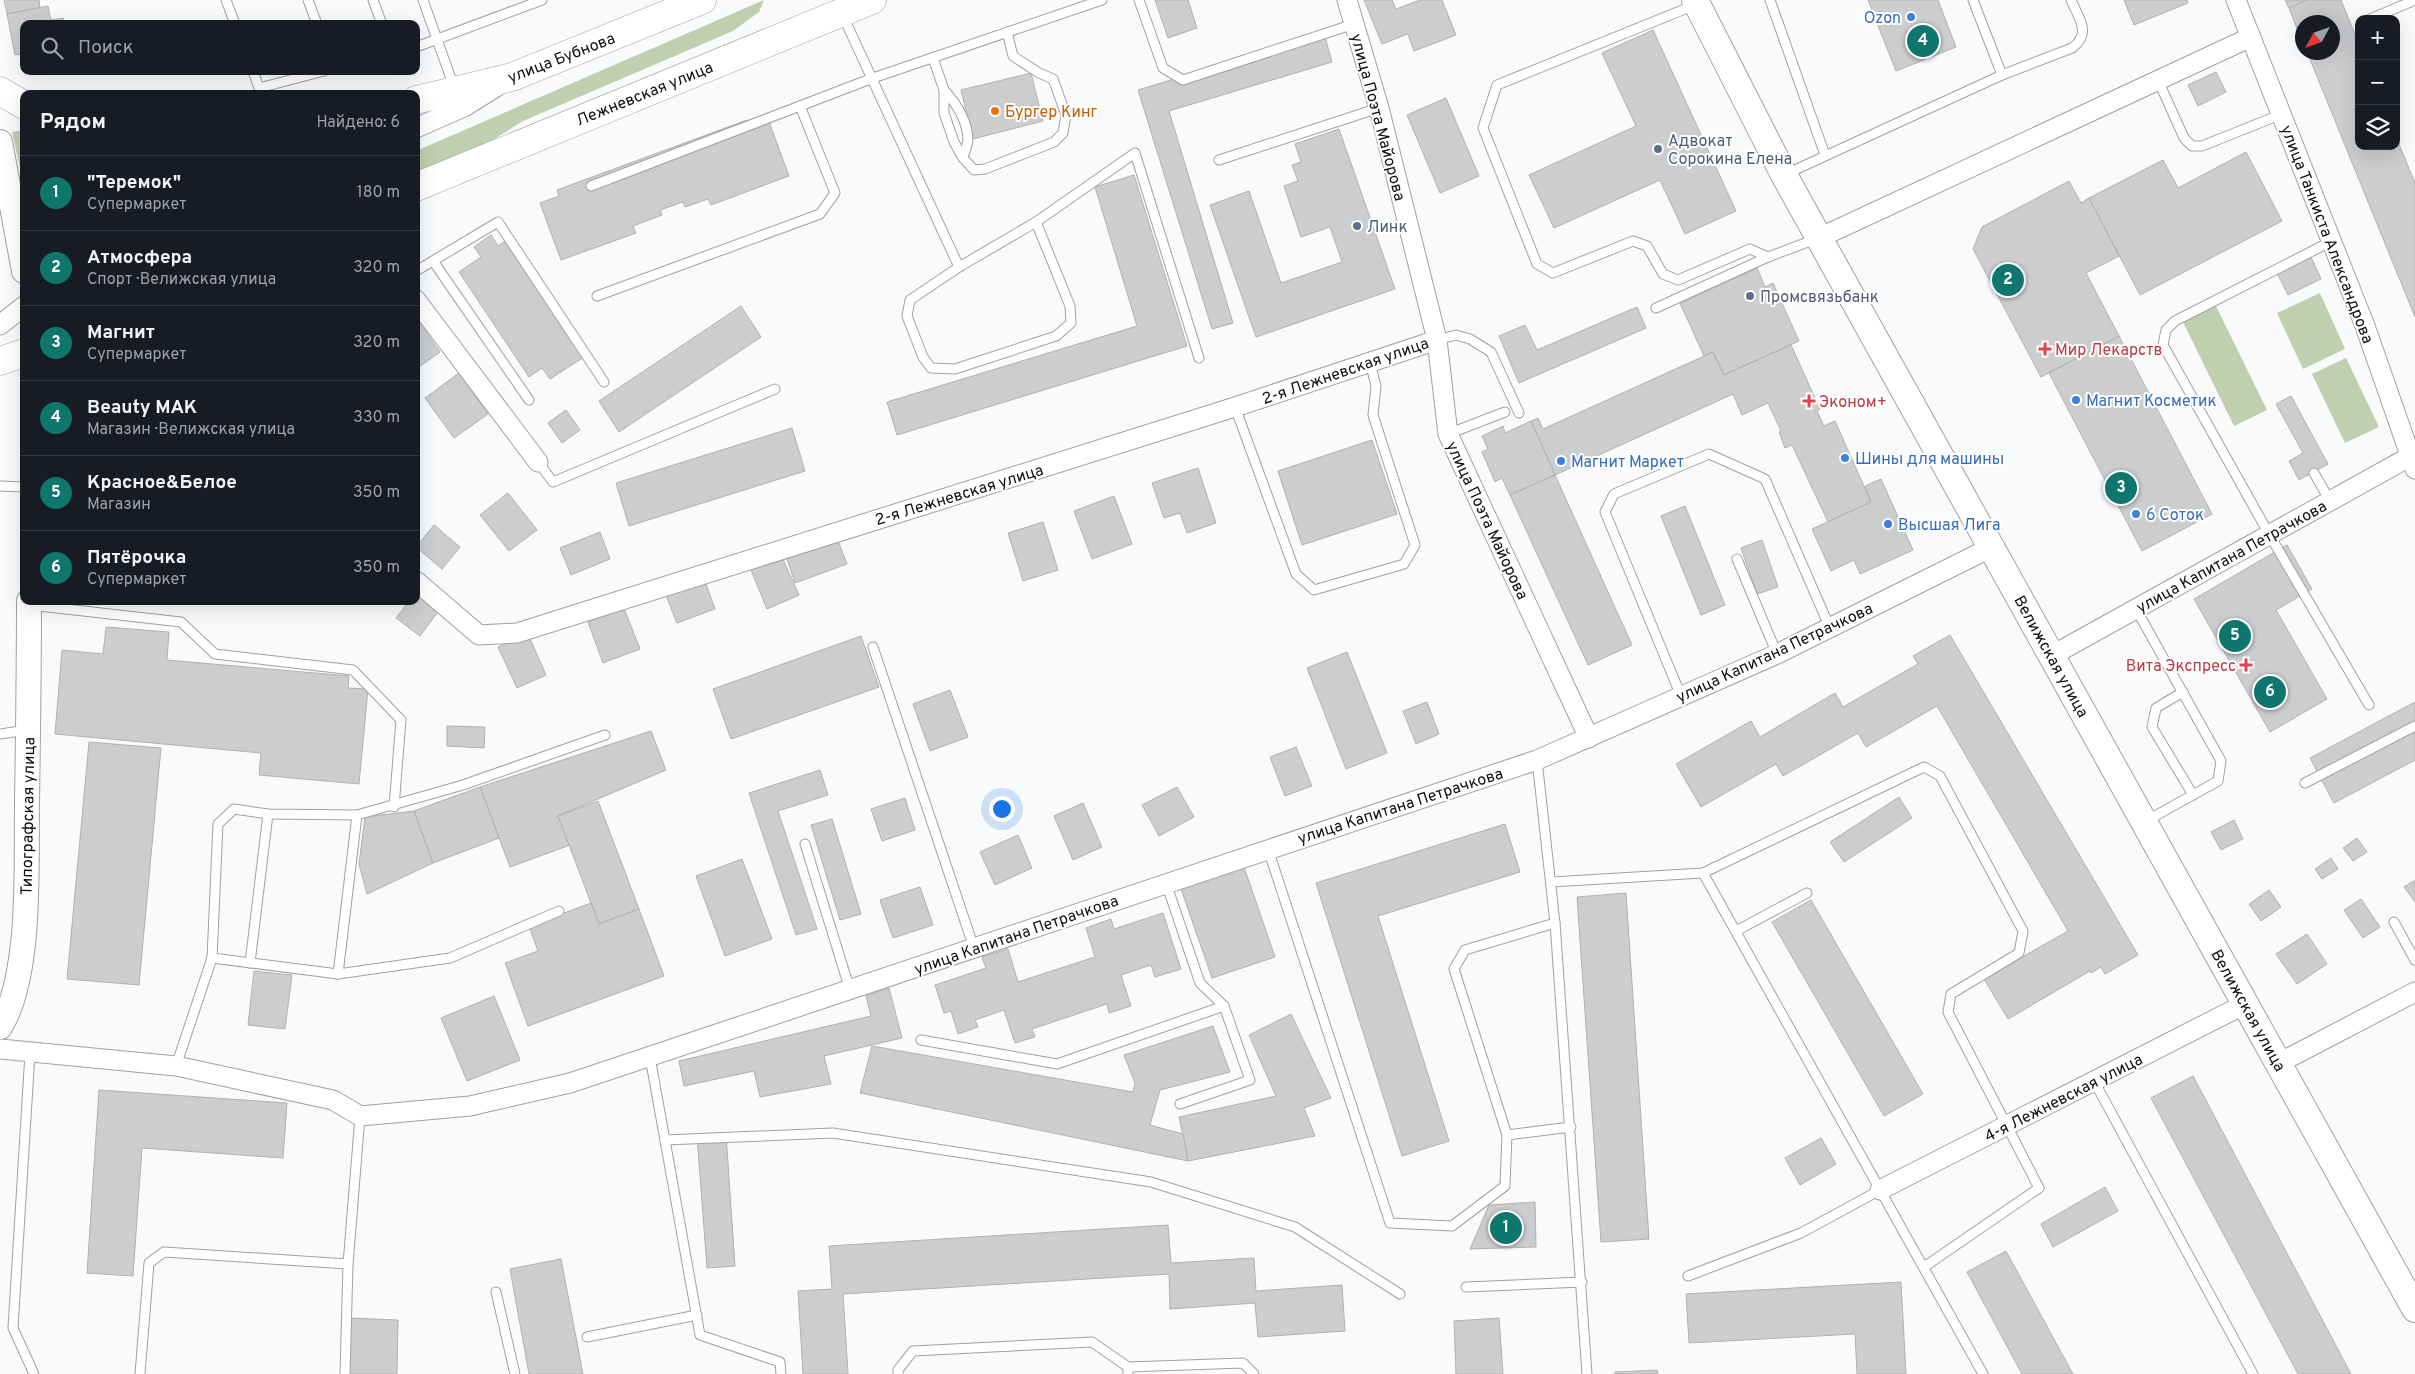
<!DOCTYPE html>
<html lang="ru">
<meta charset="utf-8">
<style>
body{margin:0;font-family:Overpass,sans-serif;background:#242831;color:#f1f3f6}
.controls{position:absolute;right:15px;top:15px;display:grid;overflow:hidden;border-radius:10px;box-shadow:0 5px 20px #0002}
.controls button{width:45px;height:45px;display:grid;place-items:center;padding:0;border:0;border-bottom:1px solid #363941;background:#171b24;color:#f1f3f6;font:25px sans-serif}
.compass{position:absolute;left:2295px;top:15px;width:45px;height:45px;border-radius:50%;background:#171b24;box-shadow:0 5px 20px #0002;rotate:230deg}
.you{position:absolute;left:1001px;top:808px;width:18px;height:18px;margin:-12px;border:4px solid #fff;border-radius:50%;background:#1a73e8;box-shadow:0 0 0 8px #1a73e833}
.badge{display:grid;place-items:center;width:32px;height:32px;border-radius:50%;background:#0f766e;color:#fff;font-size:16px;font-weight:700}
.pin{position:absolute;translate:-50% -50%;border:2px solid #fff;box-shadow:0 1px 5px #0006}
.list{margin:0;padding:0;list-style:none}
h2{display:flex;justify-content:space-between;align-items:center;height:65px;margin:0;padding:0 20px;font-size:21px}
h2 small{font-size:16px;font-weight:400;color:#9ea1a6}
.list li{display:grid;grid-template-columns:32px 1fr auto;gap:15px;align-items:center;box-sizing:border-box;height:75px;padding:0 20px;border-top:1px solid #363941}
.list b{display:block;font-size:19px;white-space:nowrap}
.list p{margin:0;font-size:16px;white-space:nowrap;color:#9ea1a6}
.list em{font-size:16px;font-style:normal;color:#9ea1a6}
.icon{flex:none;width:28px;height:28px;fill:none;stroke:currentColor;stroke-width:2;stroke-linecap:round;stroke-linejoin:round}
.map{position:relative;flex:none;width:2415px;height:1374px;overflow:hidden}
.search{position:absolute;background:#171b24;box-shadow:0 5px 20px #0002;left:20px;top:20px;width:400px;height:55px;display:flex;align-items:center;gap:12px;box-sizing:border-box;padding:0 18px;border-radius:10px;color:#9ea1a6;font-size:19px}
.panel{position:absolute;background:#171b24;box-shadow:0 5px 20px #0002;left:20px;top:90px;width:400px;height:515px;border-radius:10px}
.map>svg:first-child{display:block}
</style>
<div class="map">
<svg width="2415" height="1374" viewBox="0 0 2415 1374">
<rect width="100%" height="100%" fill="#f8fafb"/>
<!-- green -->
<g fill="#bfd0af">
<polygon points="764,0 759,12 733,31 523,121 466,157 416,177 416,151"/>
<polygon points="24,130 24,185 12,132"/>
<polygon points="2320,293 2345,349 2303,369 2277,313"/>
<polygon points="2212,298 2267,410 2234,426 2179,314"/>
<polygon points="2346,358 2379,427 2345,443 2312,374"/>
</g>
<!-- building -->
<g fill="#cccdcf" stroke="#b0b1b3">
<polygon points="4,0 39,0 40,8 7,14"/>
<polygon points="1155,0 1188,0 1197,28 1168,38"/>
<polygon points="1364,0 1392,0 1396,9 1420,0 1442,0 1456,35 1414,51 1408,34 1382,44"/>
<polygon points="1868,0 1938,0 1956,47 1896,71"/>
<polygon points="2124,0 2187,0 2188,3 2134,25"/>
<polygon points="2285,0 2307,0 2289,8"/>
<polygon points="2307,0 2341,0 2359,44 2359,146 2396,146 2396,137 2415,183 2415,317 2307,52 2332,52 2332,22 2302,22 2302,42 2289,8"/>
<polygon points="48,6 51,20 63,18 65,24 24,24 24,53 15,55 7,14"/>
<polygon points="1653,30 1736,211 1685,234 1660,180 1554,228 1529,175 1636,126 1602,53"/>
<polygon points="1324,33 1332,62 1169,111 1233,323 1212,329 1138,90"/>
<polygon points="2216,72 2226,92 2198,106 2188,85"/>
<polygon points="1031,73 1043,121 973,139 961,90"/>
<polygon points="1446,98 1479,176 1440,193 1407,115"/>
<polygon points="768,119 789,176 711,205 708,199 685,207 683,202 660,210 662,215 633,226 636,233 561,260 540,203 559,196 557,190 747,120 749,126"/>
<polygon points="1339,129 1395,289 1256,337 1210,205 1249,191 1281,283 1342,262 1330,227 1301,237 1284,186 1298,181 1292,165 1301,162 1295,144"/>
<polygon points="2246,152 2282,221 2140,295 2089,198 2163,160 2178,188"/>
<polygon points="1134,175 1187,346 897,435 887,402 1137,326 1095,187"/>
<polygon points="2069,181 2081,203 2089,198 2119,256 2086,273 2119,336 2041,377 1973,249 1982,227"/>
<polygon points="491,235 498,246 507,240 584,357 550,379 542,368 529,377 459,272 481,257 474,247"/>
<polygon points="2311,257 2321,279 2288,295 2277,273"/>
<polygon points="1757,268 1765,287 1773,283 1799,341 1724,375 1713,352 1704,356 1680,303"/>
<polygon points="741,306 761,337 619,432 599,401"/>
<polygon points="1637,307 1646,328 1519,383 1499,336 1525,325 1537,350"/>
<polygon points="416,318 440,352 416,369"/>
<polygon points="2119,336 2212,514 2142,551 2049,373"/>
<polygon points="1791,345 1820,409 1817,411 1824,426 1835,421 1871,502 1828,522 1792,445 1785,448 1779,432 1781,431 1768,403 1742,415 1733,394 1555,475 1531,421 1538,418 1543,429 1713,352 1724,375"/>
<polygon points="459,373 488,414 454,438 425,398"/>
<polygon points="2291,396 2328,464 2299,480 2289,461 2303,453 2276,404"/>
<polygon points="566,410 580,430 562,443 548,423"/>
<polygon points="1531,421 1555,475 1510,495 1502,478 1495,482 1482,452 1488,449 1482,436 1503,426 1505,433"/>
<polygon points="792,428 805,471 629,526 616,483"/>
<polygon points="1372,440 1397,514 1302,545 1278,471"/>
<polygon points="1198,468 1216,523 1187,533 1180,513 1164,518 1152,483"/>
<polygon points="1555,475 1632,645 1588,665 1510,495"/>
<polygon points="1881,479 1913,550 1860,574 1854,560 1831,571 1812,529 1871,502 1865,486"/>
<polygon points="508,493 537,530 509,551 480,515"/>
<polygon points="1114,496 1132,544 1092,559 1074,511"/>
<polygon points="1685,506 1725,605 1701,615 1661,516"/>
<polygon points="1043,522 1058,570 1023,581 1008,533"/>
<polygon points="434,525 460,547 442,569 416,547"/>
<polygon points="600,532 610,559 571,575 560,548"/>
<polygon points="837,538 847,564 795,583 786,556"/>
<polygon points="1762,540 1778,587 1757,594 1741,548"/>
<polygon points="2287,545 2312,589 2276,610 2327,699 2270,732 2194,599"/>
<polygon points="782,557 799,595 767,609 751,570"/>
<polygon points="704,578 715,609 677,623 665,593"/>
<polygon points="416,592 443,605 420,636 396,618 409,601 416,601"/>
<polygon points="624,608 640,649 603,663 588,622"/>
<polygon points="106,627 169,632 167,660 349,676 348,688 368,689 359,784 259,775 261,753 55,734 62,650 103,654"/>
<polygon points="528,634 546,675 517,688 498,647"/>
<polygon points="1950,635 2138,955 2105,974 2101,967 2091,973 2090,971 2008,1019 1984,979 2068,931 1937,706 1866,747 1858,733 1783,776 1776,764 1701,807 1676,764 1751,721 1760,737 1835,693 1843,707 1918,664 1913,656"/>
<polygon points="861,636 879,687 731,739 713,689"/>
<polygon points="1347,652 1387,753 1346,769 1307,668"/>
<polygon points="950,690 968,737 930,751 913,704"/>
<polygon points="1427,702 1439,734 1416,744 1403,711"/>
<polygon points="2415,702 2415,760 2334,803 2310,758"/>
<polygon points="447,726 485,727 484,748 447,746"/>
<polygon points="651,731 666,770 558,816 570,845 510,867 480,787"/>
<polygon points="89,742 161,748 139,985 67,979"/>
<polygon points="1296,747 1312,786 1285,796 1270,757"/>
<polygon points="820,770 828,795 778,811 817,929 796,935 749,793"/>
<polygon points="480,787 499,838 433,863 414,811"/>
<polygon points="1177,787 1194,817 1159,836 1142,805"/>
<polygon points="1899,797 1912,818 1844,862 1830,842"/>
<polygon points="905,798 915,830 882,841 871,809"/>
<polygon points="598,801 639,909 599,924 558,816"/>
<polygon points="1083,803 1102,847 1073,860 1054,816"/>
<polygon points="414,811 433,863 367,894 359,864 365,817"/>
<polygon points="832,819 861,914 840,920 811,825"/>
<polygon points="2234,820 2243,839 2221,850 2211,832"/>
<polygon points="1505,824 1520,872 1378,916 1449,1141 1402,1156 1316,883"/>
<polygon points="1018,835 1032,868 995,885 980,852"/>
<polygon points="2357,838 2367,852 2353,861 2343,848"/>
<polygon points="2331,858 2338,869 2322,879 2315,869"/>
<polygon points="742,859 772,939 725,956 696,876"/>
<polygon points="1244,867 1275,957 1212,978 1181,889"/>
<polygon points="2415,880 2415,902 2404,887"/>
<polygon points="920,887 933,925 893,938 880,900"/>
<polygon points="2269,890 2281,907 2261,921 2249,904"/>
<polygon points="1626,893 1649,1239 1601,1242 1577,897"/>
<polygon points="2361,899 2380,927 2363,938 2344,910"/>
<polygon points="1811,900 1923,1094 1884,1116 1772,922"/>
<polygon points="591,903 599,924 639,909 664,976 528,1026 505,963 538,951 529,926"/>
<polygon points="1163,913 1181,969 1155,977 1151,965 1121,975 1131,1006 1109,1013 1107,1004 1032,1029 1035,1037 1015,1043 1004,1010 975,1020 978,1027 958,1034 951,1011 944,1013 935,985 986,968 982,957 1008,949 1018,982 1095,957 1086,928 1111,919 1114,929"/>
<polygon points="2307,934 2327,964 2297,984 2276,954"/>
<polygon points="254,971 292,975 285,1029 248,1025"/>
<polygon points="889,988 902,1038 824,1056 831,1084 760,1097 754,1071 684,1086 679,1061 871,1016 866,996"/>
<polygon points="494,996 520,1060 467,1081 441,1018"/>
<polygon points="1291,1014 1331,1098 1304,1108 1315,1136 1188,1161 1179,1117 1276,1096 1249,1035"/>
<polygon points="1213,1026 1230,1072 1160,1090 1150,1125 1183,1134 1188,1161 860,1093 872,1046 1133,1092 1135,1083 1124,1055"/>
<polygon points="2193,1076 2351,1374 2298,1374 2151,1098"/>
<polygon points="99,1090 287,1103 283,1158 142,1148 133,1276 87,1273"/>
<polygon points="726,1134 735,1266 707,1268 697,1136"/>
<polygon points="1821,1138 1836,1164 1800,1185 1785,1158"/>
<polygon points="2105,1187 2118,1211 2053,1247 2041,1224"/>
<polygon points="1535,1202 1536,1247 1470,1249 1489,1205"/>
<polygon points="1168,1225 1171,1263 1254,1258 1256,1291 1342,1285 1345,1331 1258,1337 1255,1303 1170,1309 1169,1274 843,1294 848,1374 803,1374 798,1291 832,1289 829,1246"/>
<polygon points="2006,1251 2073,1374 2022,1374 1967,1272"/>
<polygon points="561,1259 583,1374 529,1374 510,1269"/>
<polygon points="1901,1282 1906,1374 1857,1374 1855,1334 1689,1343 1686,1294"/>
<polygon points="349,1318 398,1320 397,1374 348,1374"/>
<polygon points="1499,1318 1503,1374 1456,1374 1454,1321"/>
<polygon points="1657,1370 1658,1374 1615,1374 1615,1372"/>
</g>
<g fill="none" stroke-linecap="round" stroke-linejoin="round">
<defs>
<g id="service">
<polyline points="226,0 235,24"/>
<polyline points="308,0 317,24"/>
<polyline points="373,0 382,24"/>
<polyline points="423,0 454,87"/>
<polyline points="1139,0 1163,68 1183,80 1354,24"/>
<polyline points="1770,0 1825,155"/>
<polyline points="1973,0 2002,75"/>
<polyline points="1695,5 1497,85 1483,128 1537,264 1553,273 1633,241 1647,246 1663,274 1678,280 1750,249 1768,257 1816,239"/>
<polyline points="843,16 959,267 910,300 907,316 923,357 931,368 955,369 1056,336 1071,323 1070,306 1036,222"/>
<polyline points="2370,19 2415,0"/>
<polyline points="416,47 542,0"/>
<polyline points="933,58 944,90 944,113 954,142 963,158 974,170 985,169 1054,142 1063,133 1066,115 1053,79 1039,73 1013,56 1007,32"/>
<polyline points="253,71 259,88 324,71"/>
<polyline points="2158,80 2184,138 2192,146 2202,146 2282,114"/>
<path d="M944,90C956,103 967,120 968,139C968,145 964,152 963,158"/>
<polyline points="1219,160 1379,108"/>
<path d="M1786,174L2002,75L2072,48C2092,33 2079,19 2071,0"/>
<polyline points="591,186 873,78 1102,0"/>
<polyline points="2332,241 2175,321 2166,330 2163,345 2269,534 2369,705"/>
<polyline points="433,261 529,400"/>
<polyline points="959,267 1036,222 1135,153 1199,358"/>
<polyline points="416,271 498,222 604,382"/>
<polyline points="597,296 820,214 835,193 800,106"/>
<polyline points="1656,308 1768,257"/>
<polyline points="1437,340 1456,335 1470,339 1491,352 1519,413"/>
<polyline points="1235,407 1296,574 1314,590 1404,564 1415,545 1373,415 1376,386 1370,362"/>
<polyline points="1448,434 1505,412"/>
<polyline points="538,462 553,482 775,389"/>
<polyline points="2314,473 2330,501"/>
<polyline points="0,486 24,487"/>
<polyline points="1737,559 1777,654"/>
<polyline points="30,605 181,622 215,654 353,670 401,720 394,807"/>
<polyline points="2136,609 2221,761 2218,781 2146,821"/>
<polyline points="873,647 974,948"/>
<polyline points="2183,692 2156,708 2152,727 2193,795"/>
<polyline points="1681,696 1605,512 1614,494 1709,454 1765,479 1830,628"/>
<polyline points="0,734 27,730"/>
<polyline points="1537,760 1555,923 1587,1374"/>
<polyline points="2305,783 2415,726"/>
<polyline points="805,844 850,990"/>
<polyline points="1268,849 1390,1223 1452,1226 1505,1186 1507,1135 1454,969 1465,950 1555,923"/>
<polyline points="1703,873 1983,1374"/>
<polyline points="1551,882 1703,873 1924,767 1940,776 2023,931 2019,953 1951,994 1948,1012 2039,1188 1924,1267"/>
<polyline points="1166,883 1200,983 1224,1006 1250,1080 1180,1104"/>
<polyline points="2394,922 2415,960"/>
<polyline points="1736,931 1807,893"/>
<polyline points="212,958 218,824 234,809 268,814 357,815 463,785 605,735"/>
<polyline points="250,963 268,814"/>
<polyline points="338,974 357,815"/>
<polyline points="921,1040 1057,1064 1224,1006"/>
<polyline points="30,1053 13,1328 34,1374"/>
<polyline points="650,1057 700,1335 780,1362 781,1374"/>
<polyline points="176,1066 212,958 338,974 450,958 559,911"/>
<polyline points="2094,1081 2253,1374"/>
<polyline points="1507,1135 1571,1127"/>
<polyline points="665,1140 833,1133 1151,1182 1295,1227 1400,1294"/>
<polyline points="1688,1276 1801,1233 1880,1190"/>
<polyline points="1466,1287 1582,1282"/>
<polyline points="496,1292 515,1374"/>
<polyline points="587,1337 697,1315"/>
<polyline points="1128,1367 1243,1363 1254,1374"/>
<polyline points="140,1374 149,1263 164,1252 348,1264 360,1116"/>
<polyline points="345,1374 348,1264"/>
<polyline points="898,1374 898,1370 913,1351 1092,1342 1128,1367 1128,1374"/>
</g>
<g id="minor">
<polyline points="1347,0 1379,108 1437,340 1448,434 1589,738"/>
<polyline points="2236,0 2365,326 2415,469"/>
<polyline points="416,128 464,107 496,87"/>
<polyline points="1819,238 2251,37"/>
<polyline points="416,300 538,462"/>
<polyline points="0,325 24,306"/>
<polyline points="416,581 479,635 517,633 1235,407 1437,340"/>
<polyline points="2051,656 2411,456"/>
<polyline points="0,1049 176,1066 333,1100 360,1116 470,1106 570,1083 1537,760 1777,654 1992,547"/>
<polyline points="2279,1063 2415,992"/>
<polyline points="1880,1190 2245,1004"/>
</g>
<g id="tertiary">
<polyline points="0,142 24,271"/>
<path d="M0,1027C32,976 26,863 27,803C28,736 29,668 29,601"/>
</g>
<polyline id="secondary" points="1695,0 1784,175 2415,1309"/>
<g id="trunk">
<polyline points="0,91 24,105"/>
<polyline points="416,100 512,77 702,0"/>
<polyline points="416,187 872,0"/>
<polyline points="0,361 24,353"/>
</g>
</defs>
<!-- service casing -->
<use href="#service" stroke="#a0a1a3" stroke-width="11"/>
<!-- minor casing -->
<use href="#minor" stroke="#a0a1a3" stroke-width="21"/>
<!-- tertiary casing -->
<use href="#tertiary" stroke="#a0a1a3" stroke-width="26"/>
<!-- secondary casing -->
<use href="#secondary" stroke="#a0a1a3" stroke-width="28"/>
<!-- trunk casing -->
<use href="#trunk" stroke="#a0a1a3" stroke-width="29"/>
<!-- service -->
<use href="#service" stroke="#fff" stroke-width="9"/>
<!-- minor -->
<use href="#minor" stroke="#fff" stroke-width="19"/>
<!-- tertiary -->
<use href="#tertiary" stroke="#fff" stroke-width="24"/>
<!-- secondary -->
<use href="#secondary" stroke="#fff" stroke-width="26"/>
<!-- trunk -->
<use href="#trunk" stroke="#fff" stroke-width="28"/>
</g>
<!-- markers -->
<g fill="#3f7fe0" stroke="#fff" stroke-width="2">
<circle cx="1911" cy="17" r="5"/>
<circle cx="2076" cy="400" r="5"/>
<circle cx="1845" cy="458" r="5"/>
<circle cx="1561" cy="461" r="5"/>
<circle cx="2136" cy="514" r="5"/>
<circle cx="1888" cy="524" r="5"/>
</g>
<circle fill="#e8710a" stroke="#fff" stroke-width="2" cx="995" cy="111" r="5"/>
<g fill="#5c6f8a" stroke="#fff" stroke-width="2">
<circle cx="1658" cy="149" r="5"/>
<circle cx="1357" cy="226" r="5"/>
<circle cx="1750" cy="296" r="5"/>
</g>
<g fill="#e0444e" stroke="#fff" stroke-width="2">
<path d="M2042.5 341.5h5v5h5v5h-5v5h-5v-5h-5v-5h5z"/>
<path d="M1806.5 393.5h5v5h5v5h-5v5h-5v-5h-5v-5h5z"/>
<path d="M2243.5 657.5h5v5h5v5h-5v5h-5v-5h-5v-5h5z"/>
</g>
<g text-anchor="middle" stroke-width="4" stroke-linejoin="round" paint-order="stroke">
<!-- shop labels -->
<g font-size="16" fill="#366cbe" stroke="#fff" text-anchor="start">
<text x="1901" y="23" text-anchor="end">Ozon</text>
<text x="2086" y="406">Магнит Косметик</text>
<text x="1855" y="464">Шины для машины</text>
<text x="1571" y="467">Магнит Маркет</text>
<text x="2146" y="520">6 Соток</text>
<text x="1898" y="530">Высшая Лига</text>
</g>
<!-- street labels -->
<g font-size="16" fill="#0f0f10" stroke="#fff">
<text transform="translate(561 57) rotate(-21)" y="6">улица Бубнова</text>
<text transform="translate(644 93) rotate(-22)" y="6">Лежневская улица</text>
<text transform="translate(1379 117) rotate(75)" y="6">улица Поэта Майорова</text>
<text transform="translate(2328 234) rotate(69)" y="6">улица Танкиста Александрова</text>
<text transform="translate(1345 370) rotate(-19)" y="6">2-я Лежневская улица</text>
<text transform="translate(959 494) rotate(-17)" y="6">2-я Лежневская улица</text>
<text transform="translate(1488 520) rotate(65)" y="6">улица Поэта Майорова</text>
<text transform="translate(2231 556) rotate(-29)" y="6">улица Капитана Петрачкова</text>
<text transform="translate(1774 652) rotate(-25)" y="6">улица Капитана Петрачкова</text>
<text transform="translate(2052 656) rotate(61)" y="6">Велижская улица</text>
<text transform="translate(1400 805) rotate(-18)" y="6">улица Капитана Петрачкова</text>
<text transform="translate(27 816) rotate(-89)" y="6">Типографская улица</text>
<text transform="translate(1016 934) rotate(-19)" y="6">улица Капитана Петрачкова</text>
<text transform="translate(2249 1010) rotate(61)" y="6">Велижская улица</text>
<text transform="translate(2063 1097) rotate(-27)" y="6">4-я Лежневская улица</text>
</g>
<!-- food labels -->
<g font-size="16" fill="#c56008" stroke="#fff" text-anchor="start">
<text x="1005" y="117">Бургер Кинг</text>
</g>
<!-- service labels -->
<g font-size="16" fill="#4e5e75" stroke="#fff" text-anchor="start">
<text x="1668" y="146">Адвокат<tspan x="1668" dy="18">Сорокина Елена</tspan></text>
<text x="1367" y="232">Линк</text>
<text x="1760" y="302">Промсвязьбанк</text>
</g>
<!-- health labels -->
<g font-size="16" fill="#be3a42" stroke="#fff" text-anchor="start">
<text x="2055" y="355">Мир Лекарств</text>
<text x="1819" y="407">Эконом+</text>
<text x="2236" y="671" text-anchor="end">Вита Экспресс</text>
</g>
</g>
</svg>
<div class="controls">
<button>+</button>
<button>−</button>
<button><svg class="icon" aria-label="layers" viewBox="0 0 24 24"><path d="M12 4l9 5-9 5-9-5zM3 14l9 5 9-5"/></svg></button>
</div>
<svg class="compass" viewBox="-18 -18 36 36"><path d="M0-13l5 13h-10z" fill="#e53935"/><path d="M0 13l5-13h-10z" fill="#9ea1a6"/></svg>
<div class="you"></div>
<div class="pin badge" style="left:1506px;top:1228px">1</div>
<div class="pin badge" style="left:2008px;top:280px">2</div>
<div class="pin badge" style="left:2121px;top:488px">3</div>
<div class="pin badge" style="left:1923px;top:41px">4</div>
<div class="pin badge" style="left:2235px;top:636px">5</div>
<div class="pin badge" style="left:2270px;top:692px">6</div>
<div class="search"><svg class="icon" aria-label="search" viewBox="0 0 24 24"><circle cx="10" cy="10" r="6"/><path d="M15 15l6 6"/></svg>Поиск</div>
<section class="panel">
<h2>Рядом<small>Найдено: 6</small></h2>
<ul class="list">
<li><span class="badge">1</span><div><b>&quot;Теремок&quot;</b><p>Супермаркет</p></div><em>180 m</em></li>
<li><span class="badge">2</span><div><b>Атмосфера</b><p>Спорт · Велижская улица</p></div><em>320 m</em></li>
<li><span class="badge">3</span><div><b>Магнит</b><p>Супермаркет</p></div><em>320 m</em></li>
<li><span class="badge">4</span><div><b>Beauty MAK</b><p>Магазин · Велижская улица</p></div><em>330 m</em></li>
<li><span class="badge">5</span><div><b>Красное&amp;Белое</b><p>Магазин</p></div><em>350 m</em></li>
<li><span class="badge">6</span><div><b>Пятёрочка</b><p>Супермаркет</p></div><em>350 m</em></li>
</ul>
</section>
</div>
